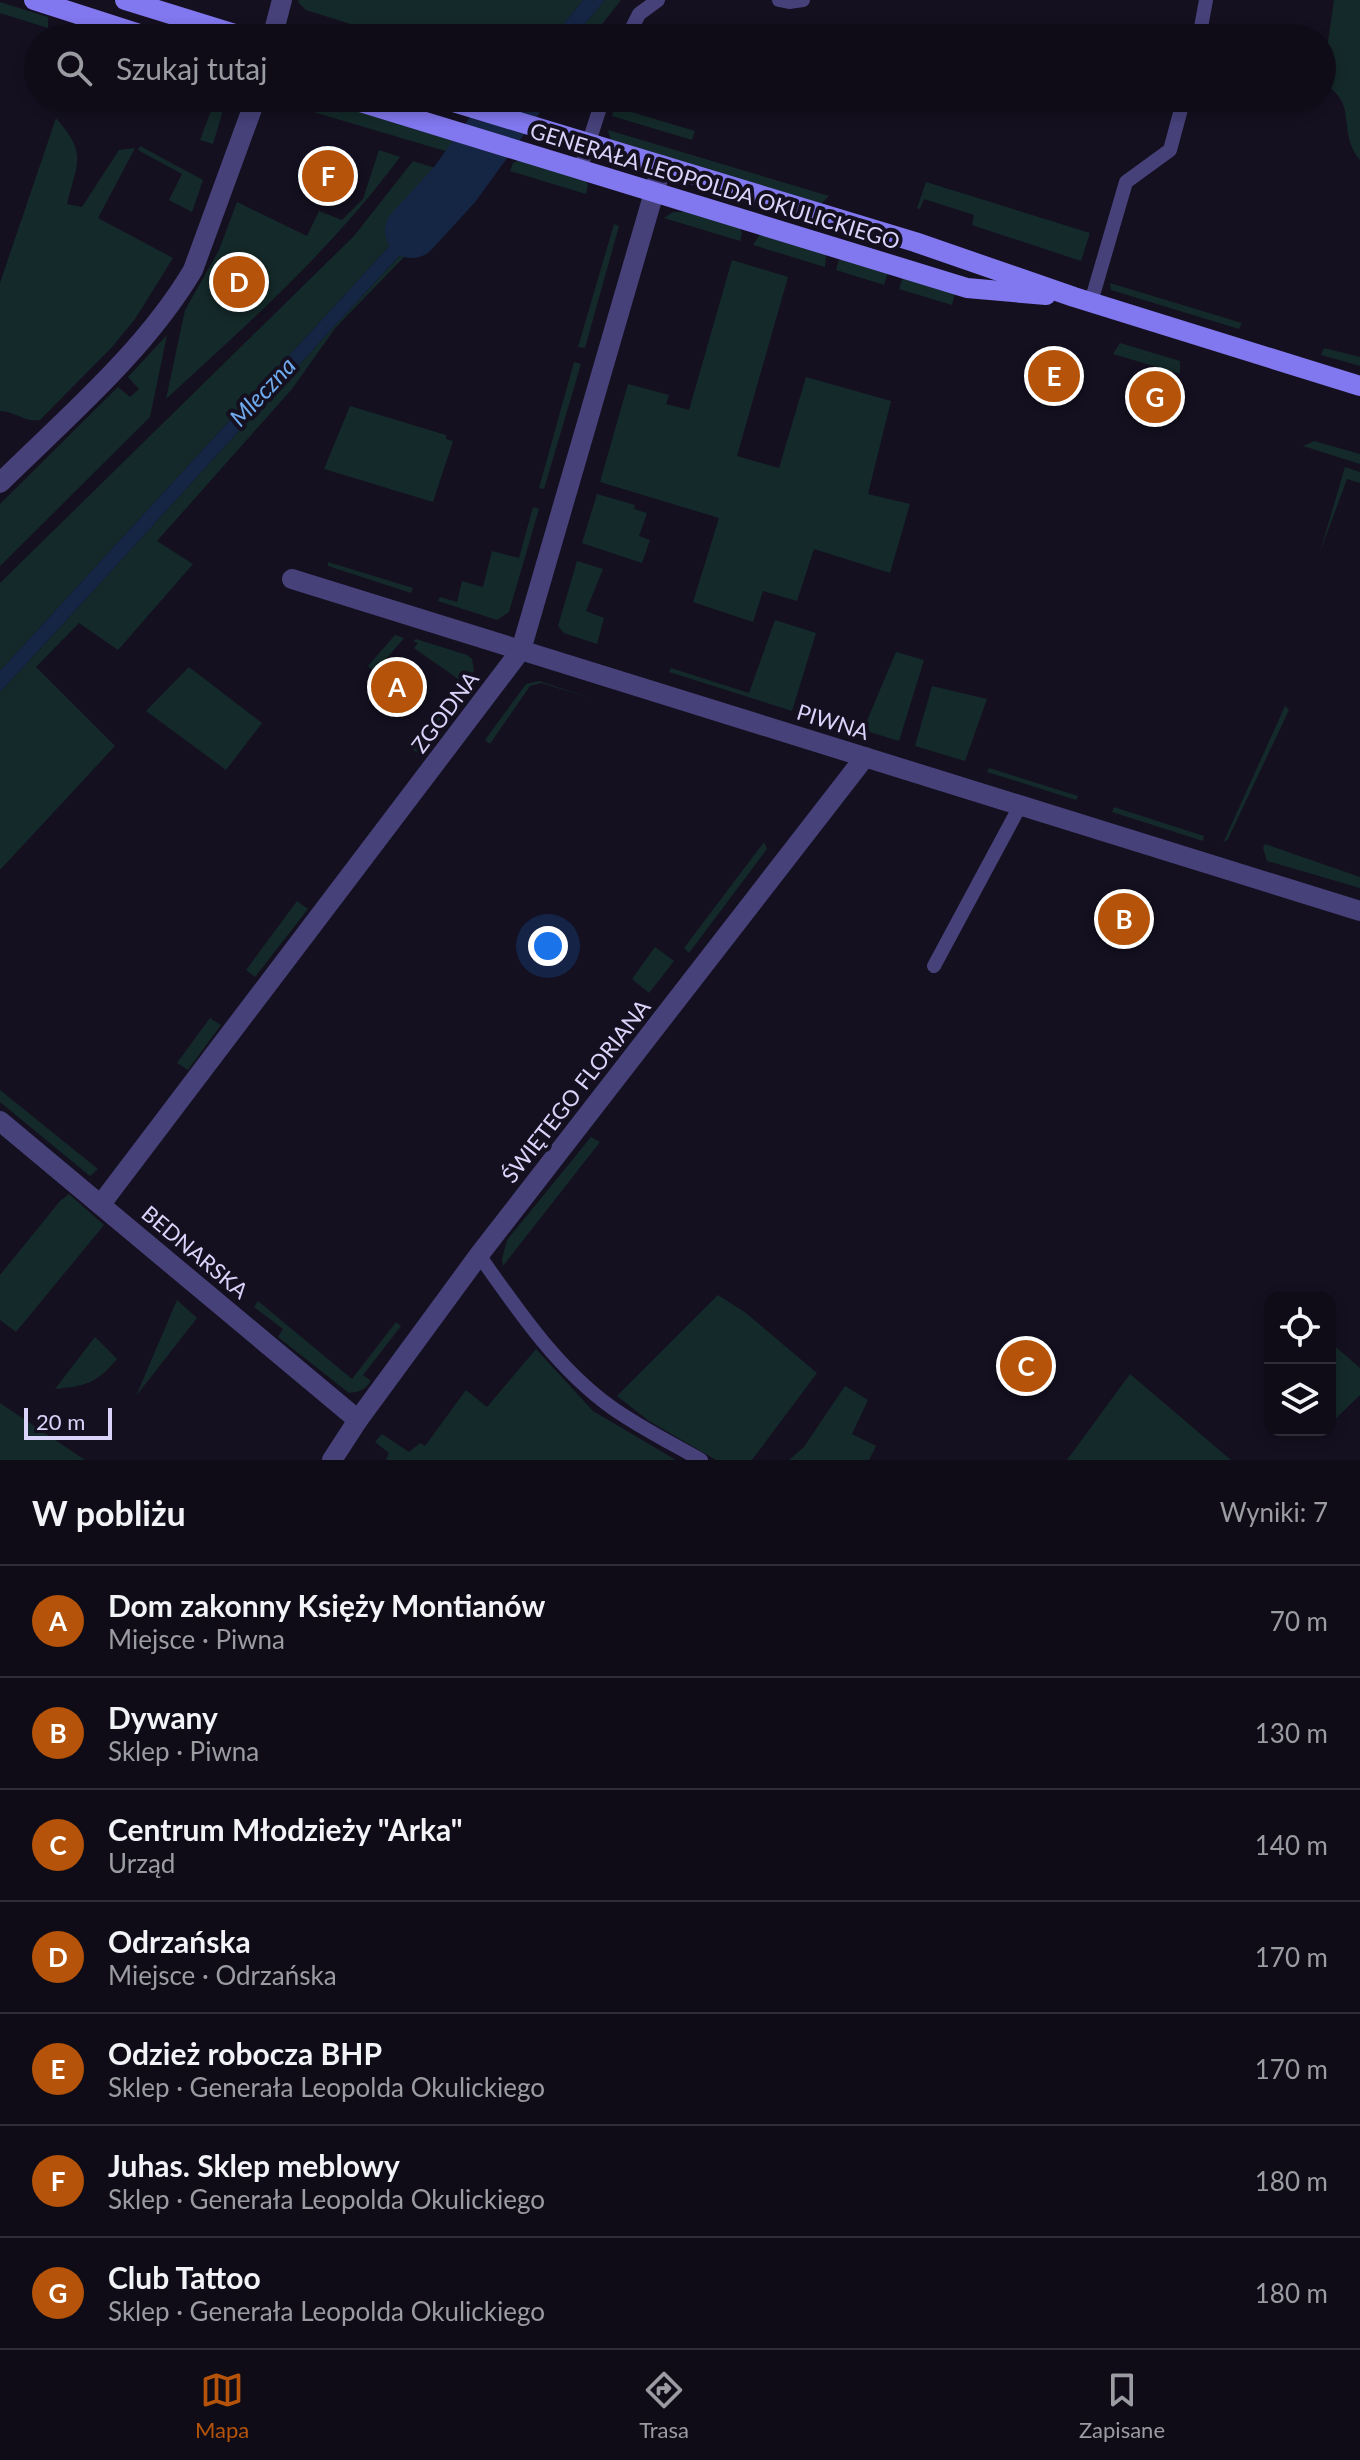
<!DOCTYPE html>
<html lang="pl">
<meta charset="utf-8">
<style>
body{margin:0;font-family:Lato,sans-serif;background:#1d1a25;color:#f1f3f6}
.controls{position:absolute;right:24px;bottom:24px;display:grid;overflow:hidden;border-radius:16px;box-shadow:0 4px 12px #0003}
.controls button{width:72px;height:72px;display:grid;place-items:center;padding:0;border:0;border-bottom:2px solid #2f2c37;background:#0f0c18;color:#f1f3f6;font:40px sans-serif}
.scale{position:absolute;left:24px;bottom:20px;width:88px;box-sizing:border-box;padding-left:8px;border:4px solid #dbd4fa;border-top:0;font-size:22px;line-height:28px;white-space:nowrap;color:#dbd4fa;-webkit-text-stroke:6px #141020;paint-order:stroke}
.you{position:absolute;left:548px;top:946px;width:28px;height:28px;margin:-20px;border:6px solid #fff;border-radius:50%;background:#1a73e8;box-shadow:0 0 0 12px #1a73e833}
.badge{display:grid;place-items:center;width:52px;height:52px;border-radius:50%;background:#b45309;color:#fff;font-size:26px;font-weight:700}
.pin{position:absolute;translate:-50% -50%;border:4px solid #fff;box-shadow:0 2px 8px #0006}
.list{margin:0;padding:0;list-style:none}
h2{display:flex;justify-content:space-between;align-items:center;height:104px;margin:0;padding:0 32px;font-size:34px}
h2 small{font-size:26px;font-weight:400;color:#9b9ba2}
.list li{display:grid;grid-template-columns:52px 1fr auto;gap:24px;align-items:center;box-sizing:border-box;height:112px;padding:0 32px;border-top:2px solid #2f2c37}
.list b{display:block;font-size:30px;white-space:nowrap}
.list p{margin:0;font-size:26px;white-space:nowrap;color:#9b9ba2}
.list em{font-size:26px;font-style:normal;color:#9b9ba2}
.icon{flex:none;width:44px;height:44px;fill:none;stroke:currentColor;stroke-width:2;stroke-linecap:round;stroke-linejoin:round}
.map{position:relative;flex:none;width:1360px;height:1460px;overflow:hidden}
.search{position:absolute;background:#0f0c18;box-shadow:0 4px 12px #0003;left:24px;right:24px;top:24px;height:88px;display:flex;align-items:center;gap:20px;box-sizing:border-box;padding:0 28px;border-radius:44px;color:#9b9ba2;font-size:30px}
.sheet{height:888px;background:#0f0c18}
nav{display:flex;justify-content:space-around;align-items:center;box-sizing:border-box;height:112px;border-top:2px solid #2f2c37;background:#0f0c18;font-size:22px;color:#9b9ba2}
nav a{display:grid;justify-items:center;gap:4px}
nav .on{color:#b45309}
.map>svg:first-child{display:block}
</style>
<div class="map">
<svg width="1360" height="1460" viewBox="0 0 1360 1460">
<rect width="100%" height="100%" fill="#141020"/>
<!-- green -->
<g fill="#142929">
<polygon points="299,0 583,0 552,38 395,38 306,10 298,2"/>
<polygon points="605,0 621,0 591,38 573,38"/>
<path d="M1334,0H1360V160C1336,131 1360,103 1322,83Z"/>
<polygon points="0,2 48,17 48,28 0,13"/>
<polygon points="72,24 119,38 79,38 65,34 67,26"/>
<polygon points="198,98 217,98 224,107 213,144 200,140 214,103"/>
<polygon points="295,98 317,99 464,144 452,153 283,103"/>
<polygon points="615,107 695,131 692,140 612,116"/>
<path d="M56,118C88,155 77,161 67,204L82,207L119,150L135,148L98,218L173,258L135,319L112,347L40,420C25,423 15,411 0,411V283Z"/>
<polygon points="608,130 829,196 820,205 611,140"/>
<polygon points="140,146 203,180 192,212 169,200 182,174 138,150"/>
<path d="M379,150L400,157C333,248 249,323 166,399L185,310L219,250L237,202L307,236L319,211L342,220L363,199Z"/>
<polygon points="519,160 586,180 588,185 586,194 510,171 513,163"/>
<polygon points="413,161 448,172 439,192 0,671 0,583 354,236"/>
<path d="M471,180L478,181L336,327L292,389L157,541L193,564L118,650L79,623L36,667L115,746L0,870V692C158,522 311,348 471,180Z"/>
<polygon points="926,182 1090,233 1081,261 972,225 974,215 924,199 920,209 917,208"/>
<polygon points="673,212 686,212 740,228 742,234 740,241 664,218"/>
<polygon points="614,224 619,226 585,348 578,347"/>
<polygon points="760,234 826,254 825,267 753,245"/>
<polygon points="842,259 888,273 884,285 836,270 839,260"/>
<polygon points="732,260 788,277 737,456 779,468 806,377 891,401 868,494 910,504 890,573 814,549 797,601 763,591 753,622 693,602 719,518 600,482 628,384 669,395 666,404 689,410"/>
<polygon points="903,277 955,293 952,305 899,289"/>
<polygon points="1110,283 1242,323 1239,329 1111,290"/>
<polygon points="167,335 150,417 0,566 0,504 118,387 130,397 139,389 128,377"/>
<polygon points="1120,343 1180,361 1180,374 1113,354"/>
<polygon points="1324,348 1360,357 1360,366 1321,355"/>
<polygon points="574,362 581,364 544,489 539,488"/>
<polygon points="350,406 446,435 446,439 453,441 433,502 324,469"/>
<polygon points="1314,441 1360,454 1360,464 1303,446"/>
<polygon points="1345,467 1360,472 1360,483 1347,479 1320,552"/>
<polygon points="597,494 635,505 634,509 647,513 639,536 650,540 642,563 582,543"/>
<polygon points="533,507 539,509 509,612 497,620 438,601 440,597 457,602 462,581 483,587 492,551 519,558"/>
<polygon points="577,561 603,569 586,611 604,618 597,644 564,633 558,626"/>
<polygon points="328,562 413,588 411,593 328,566"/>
<polygon points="775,620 816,633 792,711 669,672 671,668 749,693"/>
<polygon points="395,635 404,638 375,672 368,666"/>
<polygon points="416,639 467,655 472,659 474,671 417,752 413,750 461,681 414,648 418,643 413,641"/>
<polygon points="896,652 924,660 899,741 863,730"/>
<polygon points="189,667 262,723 226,770 146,711"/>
<polygon points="539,681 593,699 541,683 530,686 490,744 485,740 526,684"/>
<polygon points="932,686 987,699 965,761 915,746"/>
<polygon points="1285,706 1289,710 1228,839 1223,843"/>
<polygon points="989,768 1078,796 1076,800 987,772"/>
<polygon points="1114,807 1204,836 1203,841 1112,812"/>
<polygon points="764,842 767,849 689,953 684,948"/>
<polygon points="1265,844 1360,877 1360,888 1267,861 1263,848"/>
<polygon points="297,901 308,909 255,977 246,970"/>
<polygon points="655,947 674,961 649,993 632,979"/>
<polygon points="210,1018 221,1025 188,1070 177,1063"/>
<polygon points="0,1090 98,1169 90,1176 0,1102"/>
<polygon points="591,1137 600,1142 503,1266 502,1259 507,1240"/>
<polygon points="69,1194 104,1225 16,1332 0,1320 0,1275 60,1201"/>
<polygon points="718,1295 746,1313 817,1373 752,1460 716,1460 649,1421 617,1396"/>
<polygon points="177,1300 197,1318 136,1396"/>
<path d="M258,1301L352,1379L396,1322L401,1326L363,1375L371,1381C364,1390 360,1392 349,1393L278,1337L283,1329L254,1307Z"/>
<path d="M95,1337L117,1359C97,1383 86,1386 55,1389Z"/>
<polygon points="1330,1342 1360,1368 1360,1395 1330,1424"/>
<polygon points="536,1349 593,1411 676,1460 386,1460 389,1453 375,1442 382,1434 409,1452 420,1443 425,1446 466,1390 487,1407"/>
<polygon points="1130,1374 1231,1460 1067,1460"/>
<polygon points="845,1386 868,1400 852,1434 876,1446 869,1460 789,1460 804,1447"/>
<polygon points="0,1403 85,1460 0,1460"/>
</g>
<!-- water -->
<g fill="#152544">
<polygon points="583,0 605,0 573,38 552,38"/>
<path d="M448,172L471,180C311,348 158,522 0,692V671L439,192Z"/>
</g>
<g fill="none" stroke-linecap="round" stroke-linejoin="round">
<!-- river -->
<polyline stroke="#152544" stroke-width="54" points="412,231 455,184 517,98"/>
<!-- lane -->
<g stroke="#464179" stroke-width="14">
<polyline points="779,0 789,2 803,0"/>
<polyline points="627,38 639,14 658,0"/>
<polyline points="1199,38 1206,0"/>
<polyline points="580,170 603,98"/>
<polyline points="1091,302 1126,182 1170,150 1184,98"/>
<polyline points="934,966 1020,806"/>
<path d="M479,1255C517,1309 556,1367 611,1407C639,1427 671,1443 701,1460"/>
</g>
<!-- street -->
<g stroke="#464179" stroke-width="20">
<polyline points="272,38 282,0"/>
<path d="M0,483C67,417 145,351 193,270L256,98"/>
<polyline points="292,579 1360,911"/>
<polyline points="0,1121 358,1420"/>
<polyline points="101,1204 521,650 662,165"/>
<polyline points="332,1460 358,1420 479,1255 865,757"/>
</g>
<!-- secondary -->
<g stroke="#8177ee" stroke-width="20">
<polyline points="34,0 152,38"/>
<polyline points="125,0 248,38"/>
<polyline points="347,98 967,288 1046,295"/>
<polyline points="440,98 915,242 1074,297 1360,386"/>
</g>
</g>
<g text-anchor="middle" stroke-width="8" stroke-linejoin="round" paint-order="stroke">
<!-- street labels -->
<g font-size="22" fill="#dbd4fa" stroke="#141020">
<text transform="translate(715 186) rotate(17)" y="8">GENERAŁA LEOPOLDA OKULICKIEGO</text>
<text transform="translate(445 712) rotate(-53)" y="8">ZGODNA</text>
<text transform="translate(833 722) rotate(17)" y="8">PIWNA</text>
<text transform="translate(576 1091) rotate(-52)" y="8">ŚWIĘTEGO FLORIANA</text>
<text transform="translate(195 1252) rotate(40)" y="8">BEDNARSKA</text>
</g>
<!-- water labels -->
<g font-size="24" font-style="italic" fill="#6fabed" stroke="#141020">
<text transform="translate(263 392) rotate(-47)" y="8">Mleczna</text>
</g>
</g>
</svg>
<div class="controls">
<button><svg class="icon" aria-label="locate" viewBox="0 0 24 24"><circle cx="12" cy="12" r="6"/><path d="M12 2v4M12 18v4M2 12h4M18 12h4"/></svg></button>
<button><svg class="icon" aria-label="layers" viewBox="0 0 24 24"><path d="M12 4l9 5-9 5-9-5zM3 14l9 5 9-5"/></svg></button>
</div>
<div class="scale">20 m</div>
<div class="you"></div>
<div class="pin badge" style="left:397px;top:687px">A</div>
<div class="pin badge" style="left:1124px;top:919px">B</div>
<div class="pin badge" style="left:1026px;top:1366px">C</div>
<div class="pin badge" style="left:239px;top:282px">D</div>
<div class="pin badge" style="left:1054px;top:376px">E</div>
<div class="pin badge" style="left:328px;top:176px">F</div>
<div class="pin badge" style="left:1155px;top:397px">G</div>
<div class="search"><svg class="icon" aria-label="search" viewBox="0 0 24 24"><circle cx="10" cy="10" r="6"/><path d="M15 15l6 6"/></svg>Szukaj tutaj</div>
</div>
<section class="sheet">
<h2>W pobliżu<small>Wyniki: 7</small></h2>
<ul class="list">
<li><span class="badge">A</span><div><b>Dom zakonny Księży Montianów</b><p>Miejsce · Piwna</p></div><em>70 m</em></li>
<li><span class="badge">B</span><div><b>Dywany</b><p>Sklep · Piwna</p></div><em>130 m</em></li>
<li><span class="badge">C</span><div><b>Centrum Młodzieży &quot;Arka&quot;</b><p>Urząd</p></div><em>140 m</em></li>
<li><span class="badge">D</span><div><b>Odrzańska</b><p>Miejsce · Odrzańska</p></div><em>170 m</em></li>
<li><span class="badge">E</span><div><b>Odzież robocza BHP</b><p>Sklep · Generała Leopolda Okulickiego</p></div><em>170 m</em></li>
<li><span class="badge">F</span><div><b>Juhas. Sklep meblowy</b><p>Sklep · Generała Leopolda Okulickiego</p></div><em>180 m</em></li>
<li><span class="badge">G</span><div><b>Club Tattoo</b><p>Sklep · Generała Leopolda Okulickiego</p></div><em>180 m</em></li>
</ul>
</section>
<nav>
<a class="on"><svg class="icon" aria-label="map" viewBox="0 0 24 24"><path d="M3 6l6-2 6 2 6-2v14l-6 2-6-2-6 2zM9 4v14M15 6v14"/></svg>Mapa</a>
<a><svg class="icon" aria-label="directions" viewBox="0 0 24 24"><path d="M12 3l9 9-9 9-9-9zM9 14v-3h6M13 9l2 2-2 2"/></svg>Trasa</a>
<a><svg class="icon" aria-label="saved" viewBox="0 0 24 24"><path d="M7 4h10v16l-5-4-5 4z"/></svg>Zapisane</a>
</nav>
